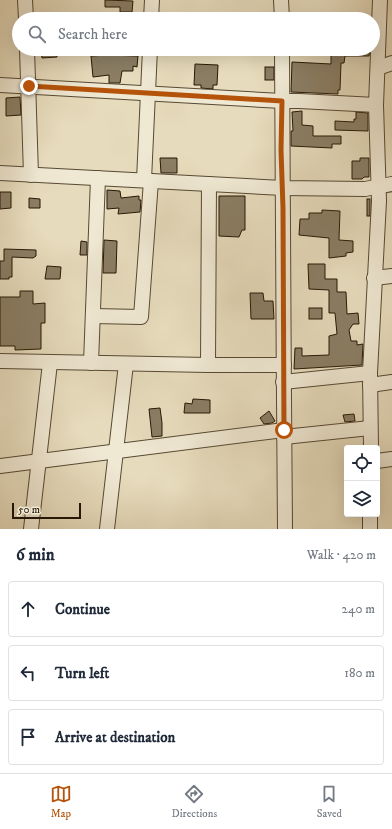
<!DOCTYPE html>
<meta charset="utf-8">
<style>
body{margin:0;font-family:"IM FELL DW Pica",serif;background:#f6f6f7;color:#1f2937}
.controls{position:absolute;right:12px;bottom:12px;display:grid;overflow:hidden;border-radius:4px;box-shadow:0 4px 16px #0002}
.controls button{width:36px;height:36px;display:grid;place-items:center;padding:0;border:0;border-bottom:1px solid #e0e1e3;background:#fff;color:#1f2937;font:20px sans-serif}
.scale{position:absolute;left:12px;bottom:10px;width:69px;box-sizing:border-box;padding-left:4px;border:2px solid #271805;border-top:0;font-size:11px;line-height:14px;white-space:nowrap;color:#271805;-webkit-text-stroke:3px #efe8d3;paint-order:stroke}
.stop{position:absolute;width:12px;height:12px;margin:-9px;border:3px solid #b45309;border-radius:50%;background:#fff}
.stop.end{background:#b45309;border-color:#fff;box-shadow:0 1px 4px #0008}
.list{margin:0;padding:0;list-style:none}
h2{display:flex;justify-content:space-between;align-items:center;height:52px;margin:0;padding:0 16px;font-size:17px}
h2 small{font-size:13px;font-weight:400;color:#747a83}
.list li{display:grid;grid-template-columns:26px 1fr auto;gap:12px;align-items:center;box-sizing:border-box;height:56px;margin:0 8px 8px;padding:0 8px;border:1px solid #e0e1e3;border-radius:4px}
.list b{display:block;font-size:15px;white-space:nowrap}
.list em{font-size:13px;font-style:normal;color:#747a83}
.icon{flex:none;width:22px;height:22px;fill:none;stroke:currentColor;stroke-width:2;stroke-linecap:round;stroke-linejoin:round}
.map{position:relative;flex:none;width:392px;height:529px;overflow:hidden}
.search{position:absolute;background:#fff;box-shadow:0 4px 16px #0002;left:12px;right:12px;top:12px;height:44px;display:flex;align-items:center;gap:10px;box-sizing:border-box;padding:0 14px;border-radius:22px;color:#747a83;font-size:15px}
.sheet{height:244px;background:#fff}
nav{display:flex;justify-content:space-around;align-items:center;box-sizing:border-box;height:56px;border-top:1px solid #e0e1e3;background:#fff;font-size:11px;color:#747a83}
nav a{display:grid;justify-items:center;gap:2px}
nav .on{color:#b45309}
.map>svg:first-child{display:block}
</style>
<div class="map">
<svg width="392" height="529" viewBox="0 0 392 529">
<rect width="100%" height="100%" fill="#e6dbbc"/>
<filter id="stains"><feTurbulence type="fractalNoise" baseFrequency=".005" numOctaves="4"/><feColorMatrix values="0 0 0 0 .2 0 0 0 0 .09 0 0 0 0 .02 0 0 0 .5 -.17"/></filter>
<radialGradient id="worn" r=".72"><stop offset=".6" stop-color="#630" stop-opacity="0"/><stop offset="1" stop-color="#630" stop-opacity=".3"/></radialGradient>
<!-- building -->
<g fill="#8a7d64" stroke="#271805">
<polygon points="105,0 133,1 132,12 120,12 120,7 105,7"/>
<polygon points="41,49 56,49 57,57 42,58"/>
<polygon points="331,49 370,49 369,56 345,56 344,63 341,63 340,90 338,90 338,94 291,92 292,62 331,64"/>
<polygon points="107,55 138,56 137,67 133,66 133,71 122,71 120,83 109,83 109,75 93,77 91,56"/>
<polygon points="195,64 218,65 217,85 213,85 213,89 201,88 201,85 194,85"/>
<rect x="265" y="67" width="9" height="13"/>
<polygon points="20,97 21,115 6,116 6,98"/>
<polygon points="302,111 302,125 313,126 313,136 341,136 341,144 332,144 332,148 291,146 291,131 293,131 292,112"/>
<polygon points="356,112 368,113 368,131 335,130 335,121 354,122 354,119 356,119"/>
<polygon points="160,158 177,158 177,173 161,173"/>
<polygon points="360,158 369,158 369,177 364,177 362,179 352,179 352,161 360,161"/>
<polygon points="107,190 120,191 121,198 139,196 139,200 141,200 140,212 118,214 119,208 107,209"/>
<polygon points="0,192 11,192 11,208 0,209"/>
<polygon points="219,196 245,196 245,230 242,230 239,237 219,236"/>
<polygon points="29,198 40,199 40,208 29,208"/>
<rect x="367" y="199" width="3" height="17"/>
<polygon points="322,210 340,211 339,240 353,241 353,252 346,253 346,256 329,258 329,238 299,235 300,219 309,219 309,213 322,213"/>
<polygon points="104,240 117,241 116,273 103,273"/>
<polygon points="81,241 87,242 87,255 80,255"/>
<polygon points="4,249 36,250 36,256 33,258 12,257 12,277 9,277 9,279 0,279 0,261 4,261"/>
<polygon points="308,264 325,264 325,279 337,279 337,292 346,292 347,314 358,313 359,324 353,324 349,330 351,341 357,341 357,345 363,344 362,365 294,369 295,348 302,348 302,356 329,355 329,336 337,334 335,313 329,313 329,290 309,289"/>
<polygon points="47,266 61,267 60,279 45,279"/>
<polygon points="20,291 33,291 33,304 45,303 45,323 41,323 41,349 15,350 15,346 0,346 0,297 20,297"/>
<polygon points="250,293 263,293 264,301 273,301 274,319 251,319"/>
<rect x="309" y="308" width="13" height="11"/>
<polygon points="193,399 210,400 210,413 184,413 185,403 192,404"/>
<polygon points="160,408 162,423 162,436 152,437 149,409"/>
<polygon points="269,411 275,421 272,423 264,424 260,418"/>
<polygon points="354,414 355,421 345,422 343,415"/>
</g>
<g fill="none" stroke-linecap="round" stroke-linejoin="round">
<defs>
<g id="minor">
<polyline points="25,0 26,19"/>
<polyline points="281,0 282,19"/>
<polyline points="151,19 152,0"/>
<polyline points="27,49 31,175"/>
<path d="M282,49C282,209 284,369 285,529"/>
<polyline points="378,68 392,63"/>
<polyline points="0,85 282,101 299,101 376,105"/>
<polyline points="0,173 283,188 365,189 392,184"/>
<polyline points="144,180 150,49"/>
<polyline points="374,278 392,276"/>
<polyline points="93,316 141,317 151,181"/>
<polyline points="0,361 208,365 284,365"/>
<polyline points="91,363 98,178"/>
<polyline points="208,365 209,184"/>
<polyline points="283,382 370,373"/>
<polyline points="370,385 392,382"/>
<polyline points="284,437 370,428"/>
<polyline points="371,448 370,373 379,201 376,105 380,0"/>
<polyline points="377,461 392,459"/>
<polyline points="0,466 284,430"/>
<polyline points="370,514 370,529"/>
<polyline points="31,529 50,363"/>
<polyline points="107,529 126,364"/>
</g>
</defs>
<!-- minor casing -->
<use href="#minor" stroke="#574933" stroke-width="16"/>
<!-- minor -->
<use href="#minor" stroke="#efe8d3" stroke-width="14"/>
</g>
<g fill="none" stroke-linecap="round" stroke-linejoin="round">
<!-- route -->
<polyline stroke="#b45309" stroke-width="5" points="29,86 282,101 281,150 283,208 284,430"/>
</g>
<rect width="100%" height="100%" filter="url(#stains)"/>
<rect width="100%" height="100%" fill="url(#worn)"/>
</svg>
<div class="controls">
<button><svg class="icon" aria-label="locate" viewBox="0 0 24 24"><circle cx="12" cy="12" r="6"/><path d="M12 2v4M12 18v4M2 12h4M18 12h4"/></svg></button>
<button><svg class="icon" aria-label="layers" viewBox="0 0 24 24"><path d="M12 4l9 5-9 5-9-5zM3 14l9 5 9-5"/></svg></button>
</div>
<div class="scale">50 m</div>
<div class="stop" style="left:284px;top:430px"></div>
<div class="stop end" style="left:29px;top:86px"></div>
<div class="search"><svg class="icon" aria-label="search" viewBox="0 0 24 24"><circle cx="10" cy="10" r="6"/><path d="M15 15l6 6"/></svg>Search here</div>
</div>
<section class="sheet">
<h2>6 min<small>Walk · 420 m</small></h2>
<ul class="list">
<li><svg class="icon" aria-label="ahead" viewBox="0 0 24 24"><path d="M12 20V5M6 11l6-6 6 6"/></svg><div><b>Continue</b></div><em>240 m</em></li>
<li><svg class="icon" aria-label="left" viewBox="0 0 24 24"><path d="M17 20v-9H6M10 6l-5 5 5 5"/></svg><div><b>Turn left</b></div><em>180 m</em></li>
<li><svg class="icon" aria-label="arrive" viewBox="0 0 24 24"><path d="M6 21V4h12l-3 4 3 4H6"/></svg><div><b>Arrive at destination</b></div></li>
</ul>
</section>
<nav>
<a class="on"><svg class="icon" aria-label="map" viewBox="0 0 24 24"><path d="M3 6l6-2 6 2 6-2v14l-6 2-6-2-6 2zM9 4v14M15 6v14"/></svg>Map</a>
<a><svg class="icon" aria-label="directions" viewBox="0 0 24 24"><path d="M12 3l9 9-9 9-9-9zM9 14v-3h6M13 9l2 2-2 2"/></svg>Directions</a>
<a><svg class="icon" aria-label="saved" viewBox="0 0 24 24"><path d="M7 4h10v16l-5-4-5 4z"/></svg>Saved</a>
</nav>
